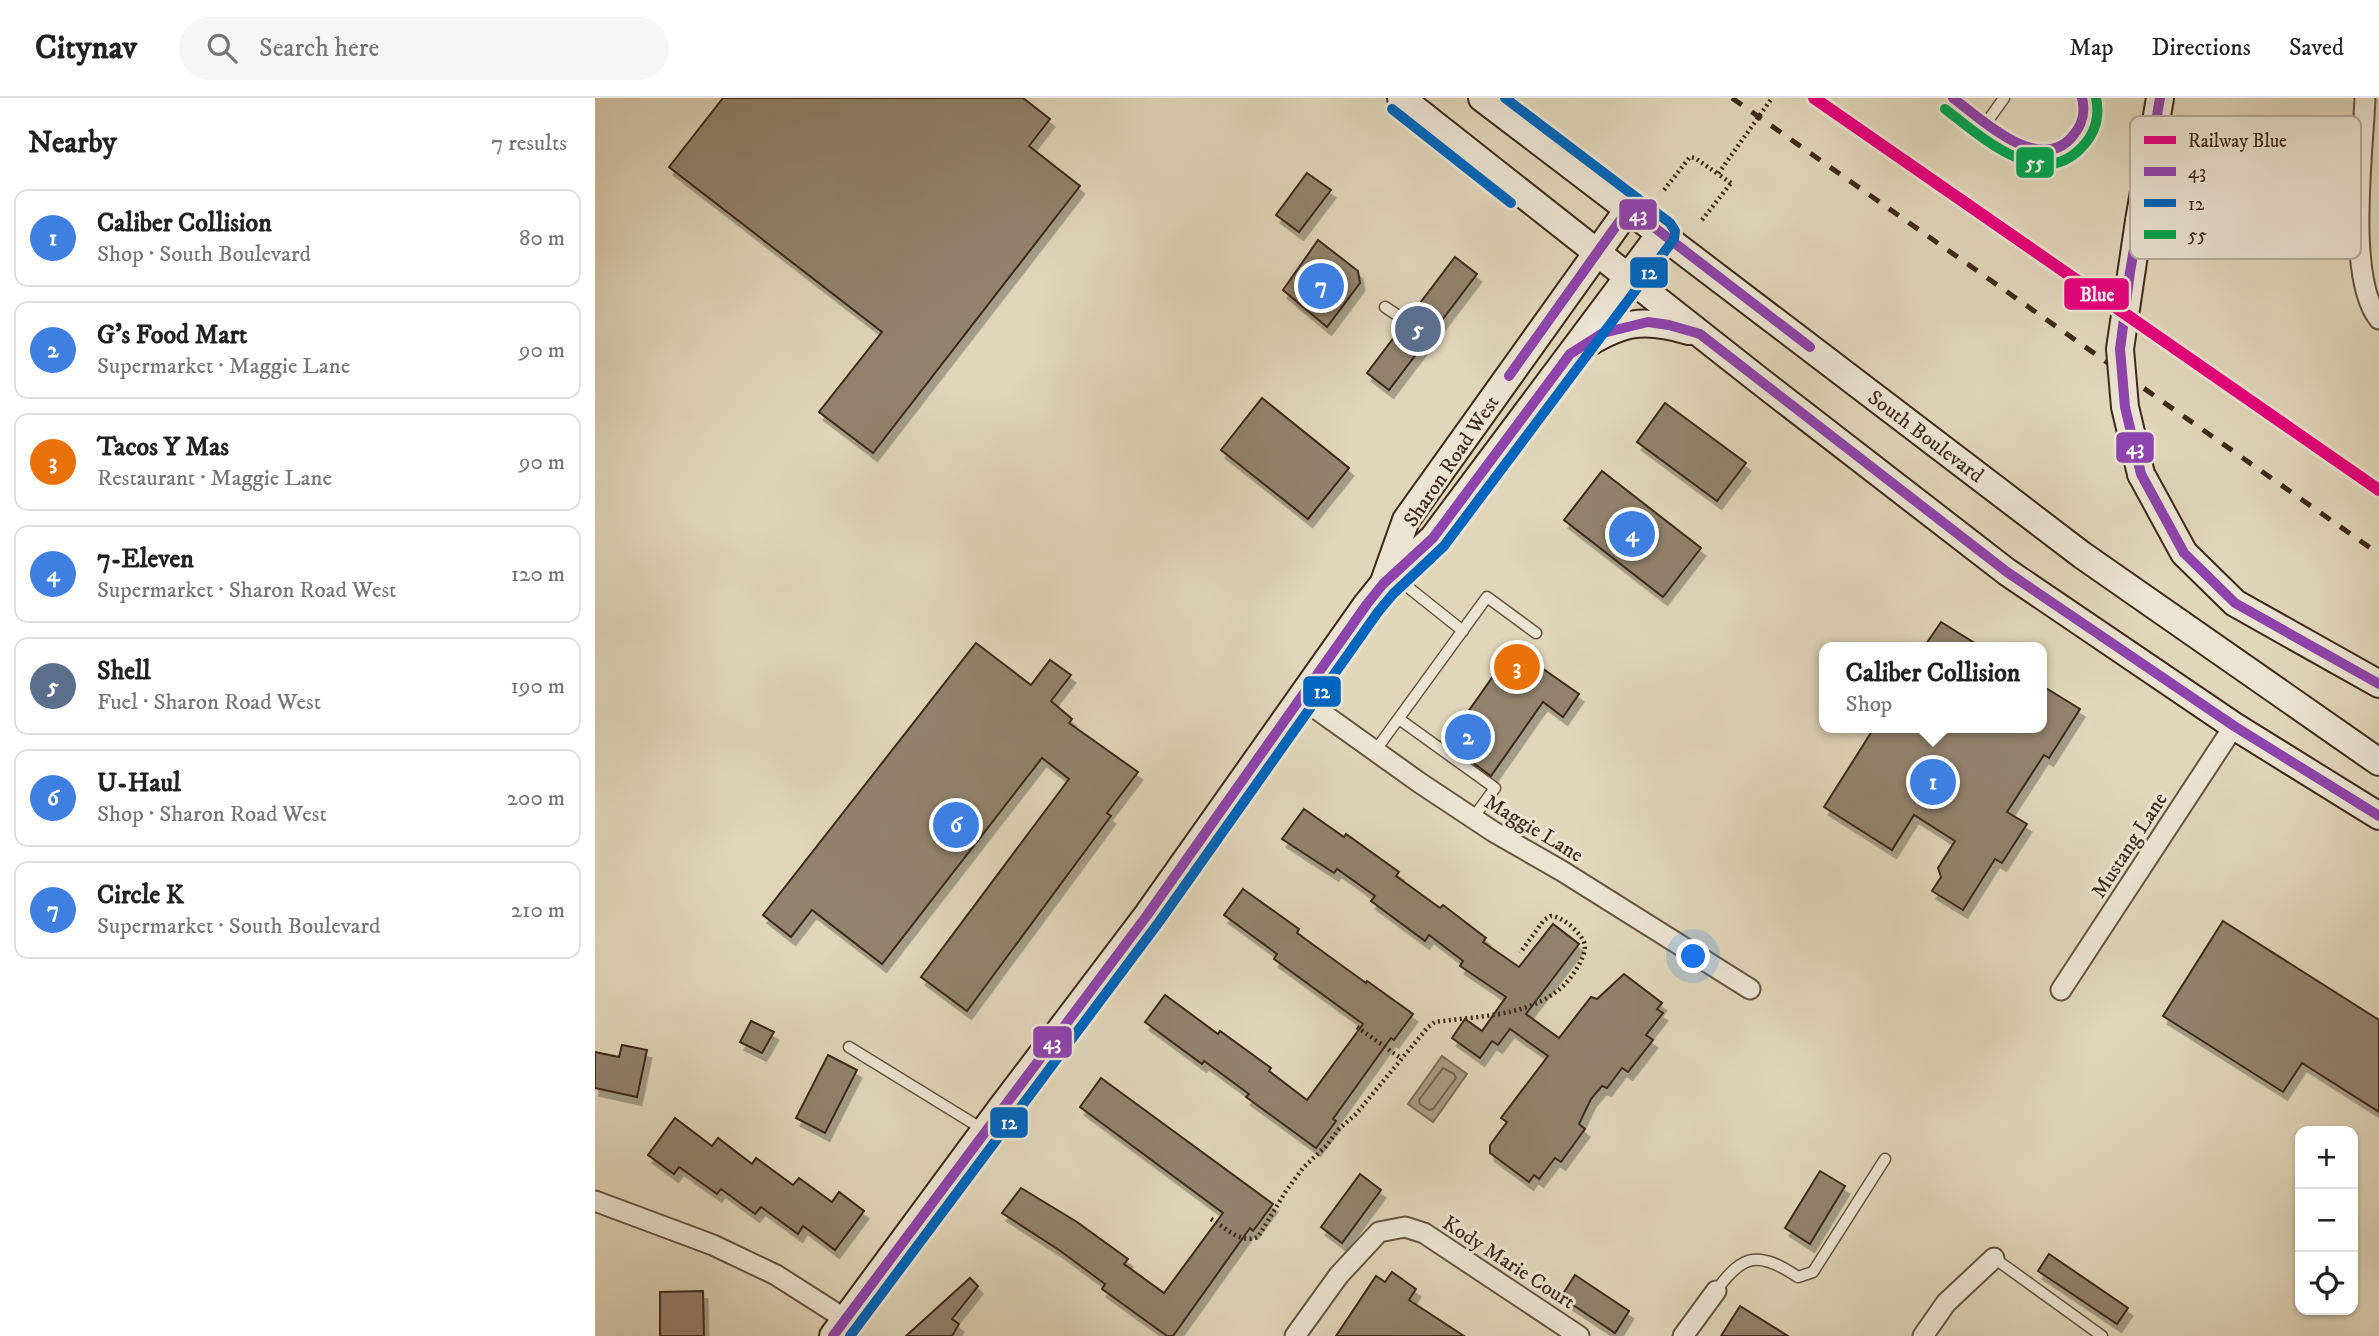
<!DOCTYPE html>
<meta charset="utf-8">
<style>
body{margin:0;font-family:"IM FELL DW Pica",serif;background:#f6f6f6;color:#222}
.controls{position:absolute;right:21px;bottom:21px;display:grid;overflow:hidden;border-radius:14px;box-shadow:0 2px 5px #0004}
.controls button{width:63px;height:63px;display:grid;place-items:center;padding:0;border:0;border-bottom:2px solid #e0e0e0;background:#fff;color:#222;font:35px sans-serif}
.you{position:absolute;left:1099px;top:859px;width:24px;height:24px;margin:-18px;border:5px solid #fff;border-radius:50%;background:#1a73e8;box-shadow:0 0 0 10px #1a73e833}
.badge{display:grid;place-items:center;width:46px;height:46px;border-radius:50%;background:#0f766e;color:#fff;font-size:23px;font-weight:700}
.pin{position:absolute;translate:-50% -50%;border:4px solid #fff;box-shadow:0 2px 7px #0006}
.popup{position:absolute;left:1224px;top:544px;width:228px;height:91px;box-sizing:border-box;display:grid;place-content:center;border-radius:14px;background:#fff;filter:drop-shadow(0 2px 5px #0005);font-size:23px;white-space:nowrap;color:#767676}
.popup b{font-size:26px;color:#222}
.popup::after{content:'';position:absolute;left:50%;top:100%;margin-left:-14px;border:14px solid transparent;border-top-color:#fff}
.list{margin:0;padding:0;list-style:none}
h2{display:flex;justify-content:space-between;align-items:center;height:91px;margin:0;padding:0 28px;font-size:30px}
h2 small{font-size:23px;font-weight:400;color:#767676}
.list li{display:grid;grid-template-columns:46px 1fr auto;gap:21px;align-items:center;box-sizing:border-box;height:98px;margin:0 14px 14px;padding:0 14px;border:2px solid #e0e0e0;border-radius:14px}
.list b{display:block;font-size:26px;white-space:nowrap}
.list p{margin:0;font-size:23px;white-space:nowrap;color:#767676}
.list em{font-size:23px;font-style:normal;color:#767676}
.icon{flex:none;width:38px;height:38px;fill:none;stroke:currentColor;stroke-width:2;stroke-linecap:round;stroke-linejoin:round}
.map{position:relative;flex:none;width:1784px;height:1238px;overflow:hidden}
header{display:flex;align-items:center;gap:42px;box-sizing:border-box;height:98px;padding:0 35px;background:#fff;border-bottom:2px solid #e0e0e0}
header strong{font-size:33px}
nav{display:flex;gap:38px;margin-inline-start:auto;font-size:24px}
.search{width:490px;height:63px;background:#f6f6f6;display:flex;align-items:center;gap:18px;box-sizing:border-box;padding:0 24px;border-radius:38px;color:#767676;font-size:26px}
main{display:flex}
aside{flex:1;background:#fff}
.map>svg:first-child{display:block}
</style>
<header>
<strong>Citynav</strong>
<div class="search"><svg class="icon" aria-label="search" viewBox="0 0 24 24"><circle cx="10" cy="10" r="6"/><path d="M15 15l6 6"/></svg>Search here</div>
<nav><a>Map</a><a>Directions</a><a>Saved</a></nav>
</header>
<main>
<aside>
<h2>Nearby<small>7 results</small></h2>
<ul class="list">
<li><span class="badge" style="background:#3f7fe0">1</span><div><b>Caliber Collision</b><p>Shop · South Boulevard</p></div><em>80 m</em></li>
<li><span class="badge" style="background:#3f7fe0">2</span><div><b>G's Food Mart</b><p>Supermarket · Maggie Lane</p></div><em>90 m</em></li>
<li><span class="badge" style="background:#e8710a">3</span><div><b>Tacos Y Mas</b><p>Restaurant · Maggie Lane</p></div><em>90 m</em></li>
<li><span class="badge" style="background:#3f7fe0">4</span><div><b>7-Eleven</b><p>Supermarket · Sharon Road West</p></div><em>120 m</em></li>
<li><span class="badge" style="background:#5c6f8a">5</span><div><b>Shell</b><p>Fuel · Sharon Road West</p></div><em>190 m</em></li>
<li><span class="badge" style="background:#3f7fe0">6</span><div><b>U-Haul</b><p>Shop · Sharon Road West</p></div><em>200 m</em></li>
<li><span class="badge" style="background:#3f7fe0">7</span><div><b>Circle K</b><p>Supermarket · South Boulevard</p></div><em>210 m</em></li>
</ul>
</aside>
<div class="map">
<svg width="1784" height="1238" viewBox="0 0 1784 1238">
<defs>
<filter id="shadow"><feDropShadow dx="4.5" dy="8" stdDeviation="0" flood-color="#0004"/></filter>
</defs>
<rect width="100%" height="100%" fill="#e0d6b9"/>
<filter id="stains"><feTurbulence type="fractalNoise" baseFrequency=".00286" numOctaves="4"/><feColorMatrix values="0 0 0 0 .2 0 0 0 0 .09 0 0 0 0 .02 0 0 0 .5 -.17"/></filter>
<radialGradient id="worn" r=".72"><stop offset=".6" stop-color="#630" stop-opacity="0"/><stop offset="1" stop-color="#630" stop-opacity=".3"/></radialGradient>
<!-- water -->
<polygon fill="#a99c83" stroke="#7e6e59" stroke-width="2" points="847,958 872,976 838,1024 813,1006"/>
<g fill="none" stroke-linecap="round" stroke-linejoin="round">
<!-- shore -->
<polygon stroke="#74634e" stroke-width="2" points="848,970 859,976 861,980 838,1011 834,1012 825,1006 824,1002"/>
</g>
<!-- building -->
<g fill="#92836d" stroke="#3e2a1a" stroke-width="2" filter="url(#shadow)">
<polygon points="128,0 428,0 455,21 434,48 485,88 278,355 224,314 287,234 74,69"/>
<polygon points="712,75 736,92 704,134 681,117"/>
<polygon points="723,142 763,173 765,185 732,229 688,192"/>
<polygon points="860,159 882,176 794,292 772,275 807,229 811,230 817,228 818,223 816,217"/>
<polygon points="667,300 754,370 713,421 626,352"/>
<polygon points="1070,305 1151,365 1122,403 1042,344"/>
<polygon points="1007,373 1106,450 1068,499 969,422"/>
<polygon points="1346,524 1386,549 1329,549"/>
<polygon points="381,545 436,587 455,562 476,577 456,603 477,621 474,625 543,674 512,715 516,718 372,913 326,879 474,681 447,660 287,866 217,812 196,839 168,817"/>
<polygon points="918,550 984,596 968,619 948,604 896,678 851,645"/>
<polygon points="1446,587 1485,611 1454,660 1449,657 1412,714 1432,726 1407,765 1400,761 1368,812 1337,793 1346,779 1343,770 1360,743 1319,717 1297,752 1229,709 1279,630 1446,630"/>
<polygon points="709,711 749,739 751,736 804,774 801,778 845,810 848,807 891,840 888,844 924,869 958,826 984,846 931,916 964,940 996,899 1002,901 1029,876 1067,905 1062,911 1068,915 1051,937 1058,942 1033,974 1027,970 1012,990 1007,988 996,1001 984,1026 990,1031 966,1064 960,1060 944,1081 939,1077 934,1084 895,1055 895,1047 912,1024 906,1020 953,958 915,931 903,947 897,943 885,960 857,940 870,921 887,933 911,899 865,868 868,863 834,837 830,843 776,803 780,798 742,771 739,775 687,741"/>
<polygon points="648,791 704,831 702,835 771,885 772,883 818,916 799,942 796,940 738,1021 741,1023 721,1050 651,999 654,996 609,963 607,966 550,924 570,897 623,936 625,933 676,970 674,973 712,1002 768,926 679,861 682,856 629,817"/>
<polygon points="1628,823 1784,922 1784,1014 1707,965 1688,994 1568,918"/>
<polygon points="156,923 179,934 167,955 145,944"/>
<polygon points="27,947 52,952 42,999 0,990 0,954 24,959"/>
<polygon points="233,957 262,972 230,1035 201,1020"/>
<polygon points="506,980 678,1106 658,1133 655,1130 578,1238 572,1238 507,1191 510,1186 464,1152 407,1115 426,1090 482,1124 533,1161 529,1166 569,1195 628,1115 485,1009"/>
<polygon points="80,1020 117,1048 123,1040 157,1066 161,1060 198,1087 204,1080 237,1104 244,1094 269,1113 240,1152 208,1128 203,1136 166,1109 160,1116 126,1091 122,1096 84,1069 79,1076 53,1057"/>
<polygon points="1225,1073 1250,1088 1215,1146 1190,1130"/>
<polygon points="765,1076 786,1092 747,1145 726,1129"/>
<polygon points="1454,1156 1533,1210 1522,1226 1443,1173"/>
<polygon points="797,1174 821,1191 814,1202 869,1238 741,1238 781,1178 790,1184"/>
<polygon points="980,1177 1034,1213 1020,1235 966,1199"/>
<polygon points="375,1180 383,1188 357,1221 364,1226 357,1238 311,1238"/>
<polygon points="108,1193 109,1238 65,1238 65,1194"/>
<polygon points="1145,1208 1193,1238 1126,1238"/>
</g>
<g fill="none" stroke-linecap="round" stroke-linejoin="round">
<defs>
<g id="lane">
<path d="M1358,0C1383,18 1427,59 1459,52C1467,51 1475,42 1480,36C1489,24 1491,14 1487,0"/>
<polyline points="1392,24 1409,0"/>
<polyline points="790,209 811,223"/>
<polyline points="799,478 868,533"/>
<polyline points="804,621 900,690 878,720"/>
<polyline points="780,653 892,499 941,535"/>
<polyline points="254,949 389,1032"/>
<polyline points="1399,1160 1507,1238"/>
<path d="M1121,1193C1148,1155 1164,1153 1203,1179L1218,1174L1290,1061"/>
</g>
<g id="street">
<path d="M1770,0C1768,54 1751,180 1784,221"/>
<polyline points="706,600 825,685 899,734 967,773 1155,891"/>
<polyline points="1466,892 1639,628"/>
<polyline points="0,1103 118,1147 181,1177 250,1221"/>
<polyline points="700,1238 744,1177 784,1134 810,1129 829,1135 984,1238"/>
<polyline points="1088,1238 1121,1193"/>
<polyline points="1328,1238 1351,1205 1399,1160"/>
</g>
<g id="secondary">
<polyline points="806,0 1165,283 1412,474 1639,628 1784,718"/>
<polyline points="887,0 1487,457 1784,664"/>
<polyline points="1544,123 1565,0"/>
<path d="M985,250C1026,224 1047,219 1094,233"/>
<polyline points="1546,376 1589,455 1640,505 1784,586"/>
<polyline points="790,481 811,422 1034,110"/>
<polyline points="238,1238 404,1013 553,816 772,506 788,486 838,440 1066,135"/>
</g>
</defs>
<!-- lane casing -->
<use href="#lane" stroke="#665542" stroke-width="13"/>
<!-- street casing -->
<use href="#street" stroke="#665542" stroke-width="23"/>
<!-- secondary casing -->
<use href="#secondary" stroke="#3e2a1a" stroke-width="30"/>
<!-- path -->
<g stroke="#3e2a1a" stroke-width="4.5" stroke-dasharray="2 3.5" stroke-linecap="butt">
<polyline points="1069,92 1095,59 1100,60 1123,76"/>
<polyline points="1107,122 1136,85"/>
<polyline points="762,929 807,961"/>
<path d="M616,1121C631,1130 645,1146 663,1139L691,1093L708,1070L731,1048L744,1031L761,1016L833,929L840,924C890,917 954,919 982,870C986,863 992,853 989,844C984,833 968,819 956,818L949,822L925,855"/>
</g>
<!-- lane -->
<use href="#lane" stroke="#ebe4d2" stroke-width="10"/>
<!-- street -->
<use href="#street" stroke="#ebe4d2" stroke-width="19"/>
<!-- secondary -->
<use href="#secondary" stroke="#ebe4d2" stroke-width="26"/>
<!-- rail -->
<polyline stroke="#3e2a1a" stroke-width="5" stroke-dasharray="12 12" stroke-linecap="butt" points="1137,0 1784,456"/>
<defs>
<polyline id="secondary-bridge" points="1544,123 1525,251 1530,309 1546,376"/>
</defs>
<!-- secondary-bridge casing -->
<use href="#secondary-bridge" stroke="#3e2a1a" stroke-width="30" stroke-linecap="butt"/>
<!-- path-bridge -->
<polyline stroke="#3e2a1a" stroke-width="4.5" stroke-dasharray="2 3.5" stroke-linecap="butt" points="1136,85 1123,76 1177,0"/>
<!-- secondary-bridge -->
<use href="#secondary-bridge" stroke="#ebe4d2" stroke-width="26"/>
<defs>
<g id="bus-1">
<path d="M1358,0C1386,21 1443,76 1476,40C1487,28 1491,16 1487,0"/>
<polyline points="1565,0 1535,174 1525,251 1530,309 1546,376 1589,455 1640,505 1784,586"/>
<polyline points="914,278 1034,110 1215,249"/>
<polyline points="238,1238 553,816 772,506 788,486 838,440 975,256 1008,235 1053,224 1074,227 1105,236 1412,474 1639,628 1784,718"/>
</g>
<g id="bus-2">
<polyline points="797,11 916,105"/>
<polyline points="255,1238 564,824 783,514 798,496 849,448 1079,141 1080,133 1075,125 910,0"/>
</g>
<path id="bus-3" d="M1350,11C1384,37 1445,94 1486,50C1500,36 1505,19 1501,0"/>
</defs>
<!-- bus-1 casing -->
<use href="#bus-1" stroke="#ebe4d2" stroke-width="16"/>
<!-- bus-2 casing -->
<use href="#bus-2" stroke="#ebe4d2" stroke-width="16"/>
<!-- bus-3 casing -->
<use href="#bus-3" stroke="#ebe4d2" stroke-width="16"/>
<!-- bus-1 -->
<use href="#bus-1" stroke="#8e44ad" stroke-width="10"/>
<!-- bus-2 -->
<use href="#bus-2" stroke="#0065bd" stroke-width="10"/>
<!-- bus-3 -->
<use href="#bus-3" stroke="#00a651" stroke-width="10"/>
<defs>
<polyline id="rail-1" points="1219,0 1784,392"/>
</defs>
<!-- rail-1 casing -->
<use href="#rail-1" stroke="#ebe4d2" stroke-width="18"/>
<!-- rail-1 -->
<use href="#rail-1" stroke="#e5007d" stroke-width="12"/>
</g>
<g text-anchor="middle" stroke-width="6" stroke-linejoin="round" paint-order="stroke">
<!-- street labels -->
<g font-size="21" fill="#3e2a1a" stroke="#ebe4d2">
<text transform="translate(1331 338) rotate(37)" y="7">South Boulevard</text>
<text transform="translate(856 363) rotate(-56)" y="7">Sharon Road West</text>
<text transform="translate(939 730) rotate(31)" y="7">Maggie Lane</text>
<text transform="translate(1534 747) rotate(-57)" y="7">Mustang Lane</text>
<text transform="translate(914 1164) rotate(33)" y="7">Kody Marie Court</text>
</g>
</g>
<!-- legend -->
<rect x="1535" y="18" width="231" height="143" rx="10" fill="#ebe4d2" stroke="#b7ac9b" stroke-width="2"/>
<rect x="1549" y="38" width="32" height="8" fill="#e5007d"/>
<rect x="1549" y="69" width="32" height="9" fill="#8e44ad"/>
<rect x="1549" y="101" width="32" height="8" fill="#0065bd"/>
<rect x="1549" y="132" width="32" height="9" fill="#00a651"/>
<g font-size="19" fill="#3e2a1a">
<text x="1593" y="49">Railway Blue</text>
<text x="1593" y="80">43</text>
<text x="1593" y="112">12</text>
<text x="1593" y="143">55</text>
</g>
<g stroke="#ebe4d2" stroke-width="2.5">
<rect x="1420" y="48" width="40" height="33" rx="7" fill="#00a651"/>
<rect x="1023" y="100" width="40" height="33" rx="7" fill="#8e44ad"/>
<rect x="1034" y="158" width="40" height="33" rx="7" fill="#0065bd"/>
<rect x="1468" y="179" width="67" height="34" rx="7" fill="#e5007d"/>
<rect x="1520" y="333" width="40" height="33" rx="7" fill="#8e44ad"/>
<rect x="707" y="577" width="40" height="33" rx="7" fill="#0065bd"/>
<rect x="437" y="927" width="41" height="34" rx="7" fill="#8e44ad"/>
<rect x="394" y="1008" width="40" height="33" rx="7" fill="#0065bd"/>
</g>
<g font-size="19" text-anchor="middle" font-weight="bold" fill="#fff">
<text x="1440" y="71">55</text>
<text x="1043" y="123">43</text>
<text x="1054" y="181">12</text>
<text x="1502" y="203">Blue</text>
<text x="1540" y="356">43</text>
<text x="727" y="600">12</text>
<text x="457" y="951">43</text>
<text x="414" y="1031">12</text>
</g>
<rect width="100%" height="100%" filter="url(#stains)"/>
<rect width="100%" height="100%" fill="url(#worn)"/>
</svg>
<div class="controls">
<button>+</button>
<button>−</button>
<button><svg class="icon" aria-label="locate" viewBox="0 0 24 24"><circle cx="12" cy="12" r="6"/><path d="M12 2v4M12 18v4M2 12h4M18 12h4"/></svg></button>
</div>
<div class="you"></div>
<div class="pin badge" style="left:1338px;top:684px;background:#3f7fe0">1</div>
<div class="popup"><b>Caliber Collision</b>Shop</div>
<div class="pin badge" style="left:873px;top:639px;background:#3f7fe0">2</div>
<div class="pin badge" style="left:922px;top:569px;background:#e8710a">3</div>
<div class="pin badge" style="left:1037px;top:436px;background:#3f7fe0">4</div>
<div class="pin badge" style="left:823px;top:231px;background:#5c6f8a">5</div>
<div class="pin badge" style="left:361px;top:727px;background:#3f7fe0">6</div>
<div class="pin badge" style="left:726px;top:188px;background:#3f7fe0">7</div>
</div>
</main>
